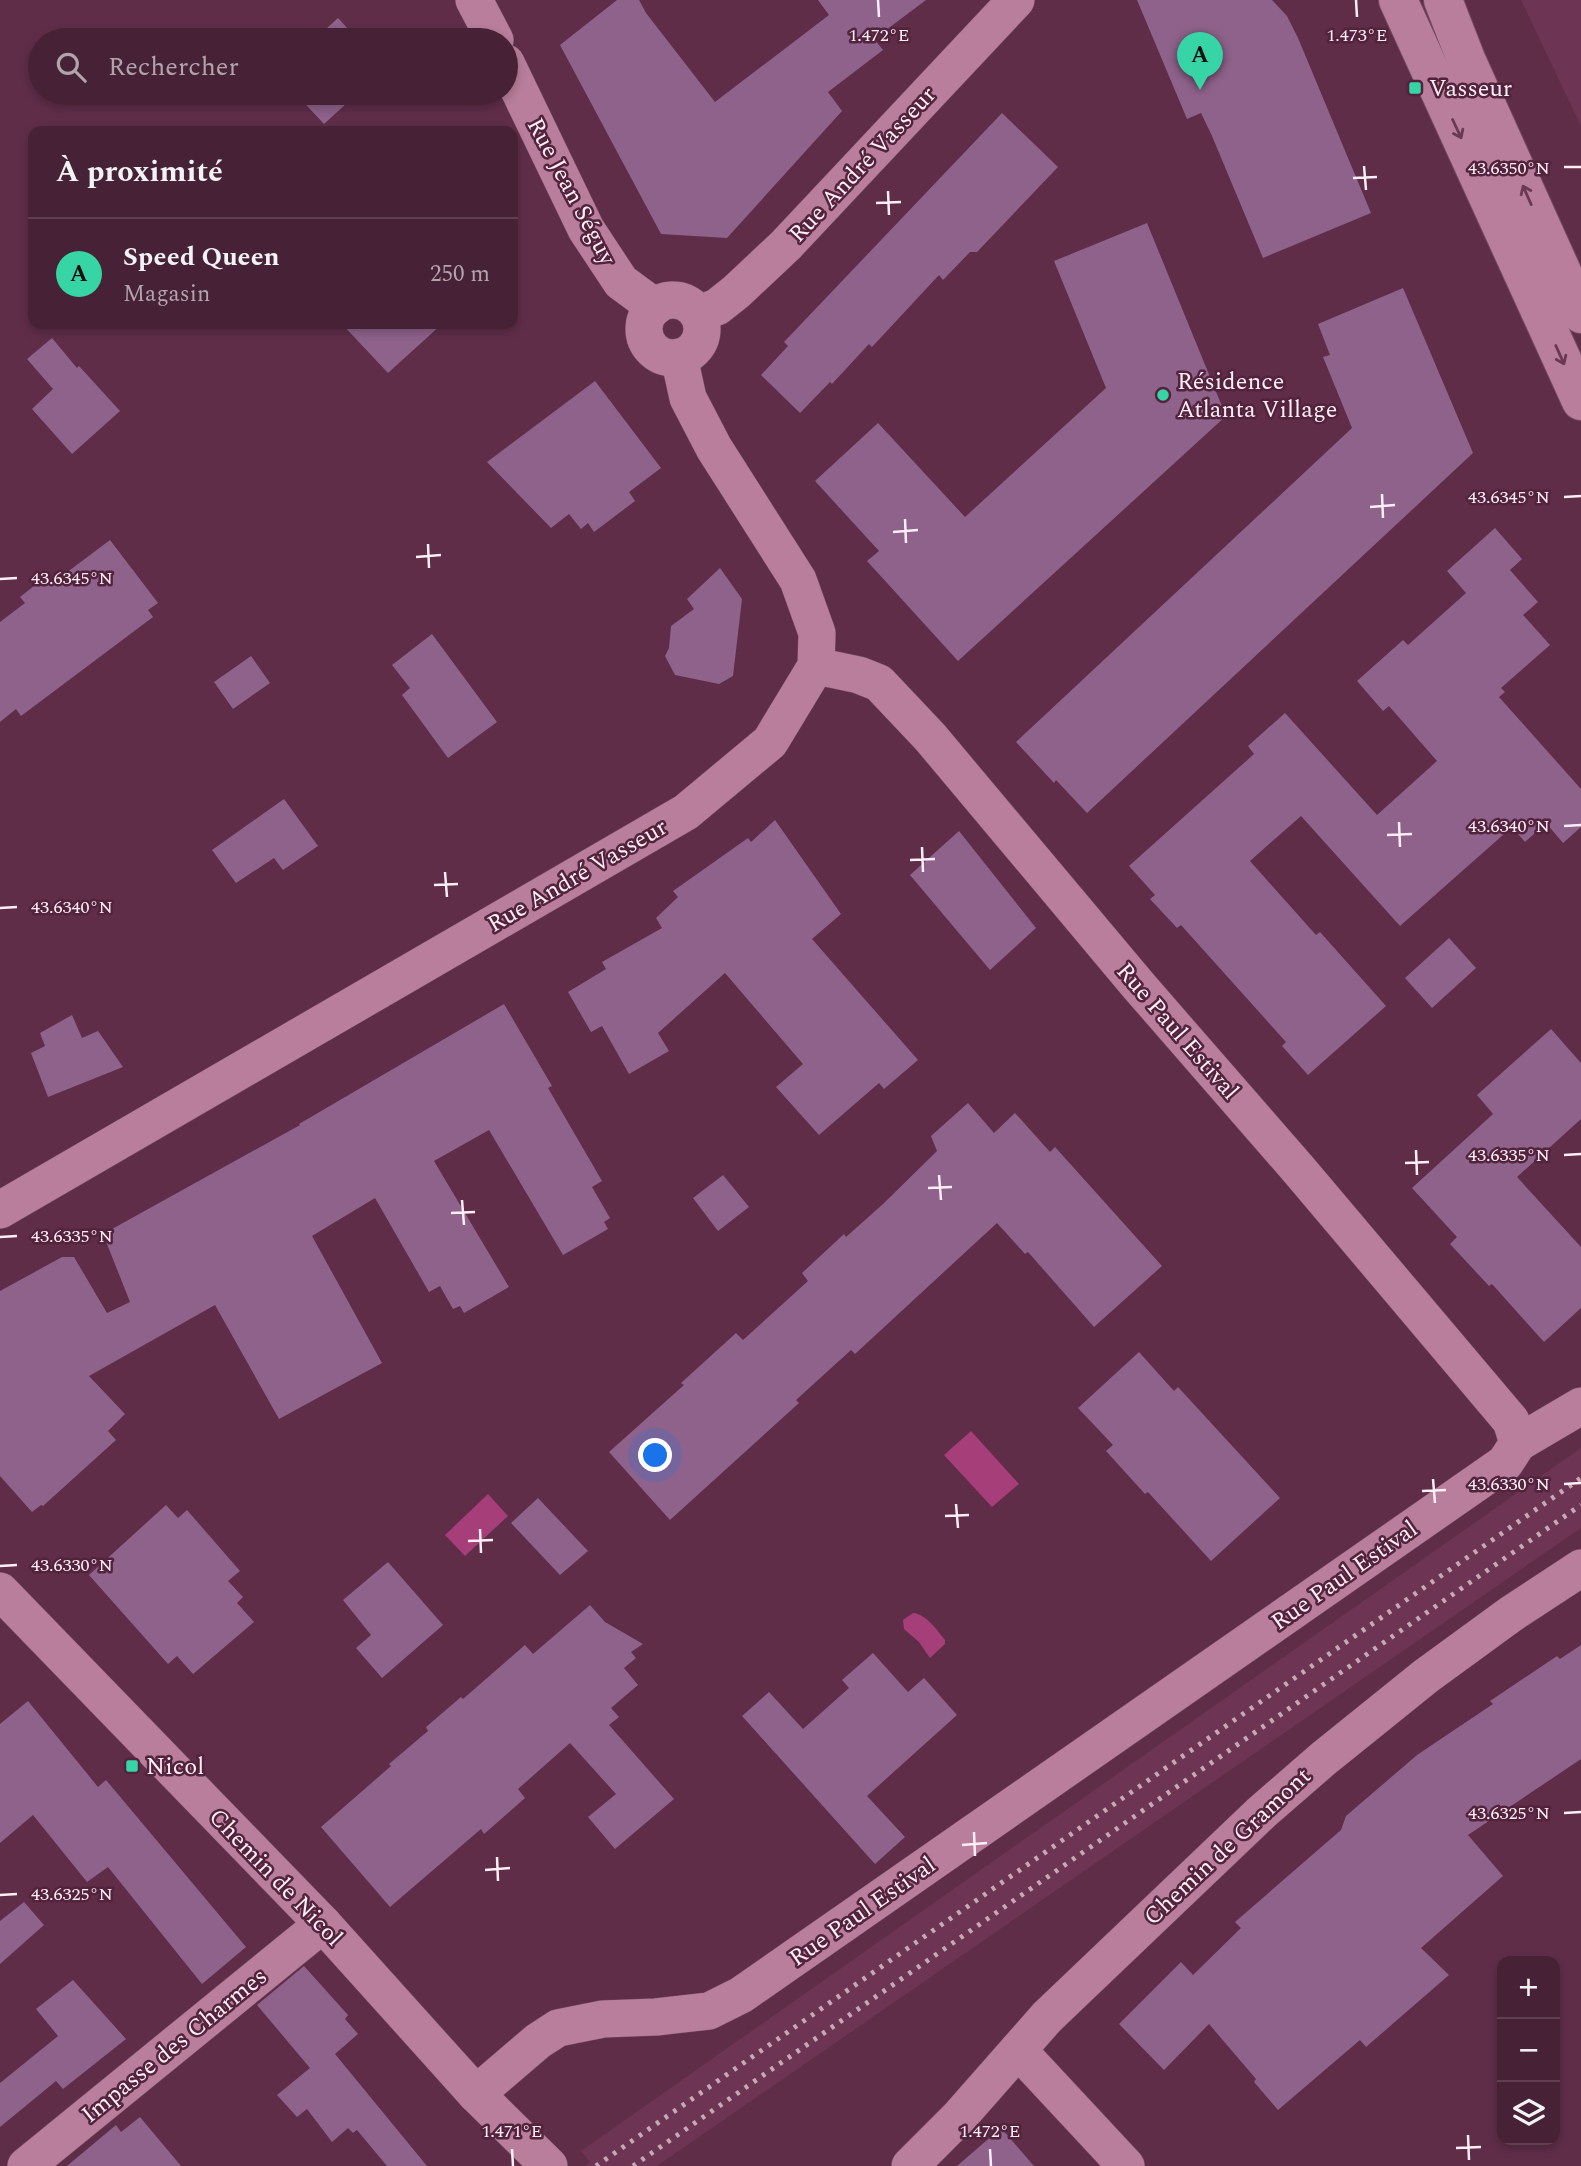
<!DOCTYPE html>
<html lang="fr">
<meta charset="utf-8">
<style>
body{margin:0;font-family:Spectral,serif;background:#512f42;color:#f1f3f6}
.controls{position:absolute;right:21px;bottom:21px;display:grid;overflow:hidden;border-radius:14px;box-shadow:0 4px 10px #0003}
.controls button{width:63px;height:63px;display:grid;place-items:center;padding:0;border:0;border-bottom:2px solid #5f3f51;background:#472236;color:#f1f3f6;font:35px sans-serif}
.you{position:absolute;left:656px;top:1456px;width:24px;height:24px;margin:-18px;border:5px solid #fff;border-radius:50%;background:#1a73e8;box-shadow:0 0 0 10px #1a73e833}
.badge{display:grid;place-items:center;width:46px;height:46px;border-radius:50%;background:#37d4a6;color:#111;font-size:23px;font-weight:700}
.pin{position:absolute;translate:-50% -58px;filter:drop-shadow(0 2px 4px #0008)}
.pin::after{content:'';position:absolute;top:37px;width:24px;height:21px;background:inherit;clip-path:polygon(0 0,100% 0,50% 100%)}
.list{margin:0;padding:0;list-style:none}
h2{display:flex;justify-content:space-between;align-items:center;height:91px;margin:0;padding:0 28px;font-size:30px}
h2 small{font-size:23px;font-weight:400;color:#b0a4ad}
.list li{display:grid;grid-template-columns:46px 1fr auto;gap:21px;align-items:center;box-sizing:border-box;height:112px;padding:0 28px;border-top:2px solid #5f3f51}
.list b{display:block;font-size:26px;white-space:nowrap}
.list p{margin:0;font-size:23px;white-space:nowrap;color:#b0a4ad}
.list em{font-size:23px;font-style:normal;color:#b0a4ad}
.icon{flex:none;width:38px;height:38px;fill:none;stroke:currentColor;stroke-width:2;stroke-linecap:round;stroke-linejoin:round}
.map{position:relative;flex:none;width:1581px;height:2166px;overflow:hidden}
.search{position:absolute;background:#472236;box-shadow:0 4px 10px #0003;left:28px;top:28px;width:490px;height:77px;display:flex;align-items:center;gap:18px;box-sizing:border-box;padding:0 24px;border-radius:38px;color:#b0a4ad;font-size:26px}
.panel{position:absolute;background:#472236;box-shadow:0 4px 10px #0003;left:28px;top:126px;width:490px;height:203px;border-radius:14px}
.map>svg:first-child{display:block}
</style>
<div class="map">
<svg width="1581" height="2166" viewBox="0 0 1581 2166">
<rect width="100%" height="100%" fill="#5f2d48"/>
<!-- built -->
<g fill="#6d3553">
<polygon points="1521,0 1581,0 1581,126"/>
<polygon points="1581,1448 1581,1528 657,2166 585,2166 590,2162 581,2151"/>
</g>
<!-- water -->
<g fill="#a63e79">
<polygon points="971,1431 1019,1484 992,1507 944,1455"/>
<polygon points="488,1494 508,1516 465,1556 445,1535"/>
<path d="M913,1613C926,1614 937,1630 945,1640V1644L930,1658L919,1642L904,1629L903,1620Z"/>
</g>
<!-- building -->
<g fill="#8e628b">
<polygon points="617,0 639,0 646,13 715,102 829,15 818,0 926,0 874,39 883,50 828,92 842,111 727,238 661,234 560,45"/>
<polygon points="1137,0 1272,0 1287,16 1298,38 1371,213 1263,258 1212,136 1201,113 1187,119"/>
<polygon points="338,18 358,40 314,40"/>
<polygon points="295,93 358,93 324,124"/>
<polygon points="1002,113 1058,167 977,252 970,252 943,280 939,275 872,347 869,344 832,384 830,382 800,413 761,375 788,346 784,342"/>
<polygon points="1147,223 1226,416 958,661 867,561 879,551 815,481 878,423 965,517 1106,388 1054,261"/>
<polygon points="1403,288 1473,453 1087,813 1056,780 1054,783 1016,742 1352,428 1323,357 1330,355 1318,324"/>
<polygon points="342,324 442,324 388,373"/>
<polygon points="52,338 77,368 79,366 120,411 72,454 32,409 53,389 27,359"/>
<polygon points="595,381 661,468 629,492 635,501 594,532 588,523 581,529 569,514 551,528 487,462"/>
<polygon points="1495,528 1522,559 1510,570 1538,602 1523,615 1550,645 1501,688 1505,692 1499,697 1581,789 1581,827 1563,843 1546,823 1525,842 1512,827 1400,926 1301,816 1250,861 1316,935 1320,932 1386,1006 1308,1075 1282,1046 1286,1042 1181,925 1177,928 1150,899 1155,895 1129,866 1254,754 1248,746 1285,713 1377,815 1437,761 1389,706 1383,711 1357,681 1403,640 1408,645 1466,593 1447,571"/>
<polygon points="110,540 158,603 148,610 153,617 21,716 16,709 0,722 0,622 25,603 20,597 44,578 50,585"/>
<polygon points="720,568 742,599 733,676 719,684 675,675 665,656 669,648 671,626 694,609 687,599"/>
<polygon points="432,634 497,722 448,758 402,695 410,688 392,665"/>
<polygon points="251,656 270,683 233,709 214,682"/>
<polygon points="284,799 318,846 283,870 274,858 236,883 212,850"/>
<polygon points="775,820 841,914 812,939 918,1060 884,1089 879,1083 819,1135 776,1087 803,1064 725,973 658,1033 669,1051 629,1074 602,1026 591,1032 568,992 606,969 602,962 662,928 656,918 678,897 673,891 748,838 751,842"/>
<polygon points="959,831 1036,928 990,970 910,875"/>
<polygon points="1449,938 1476,968 1432,1008 1405,978"/>
<polygon points="504,1004 552,1086 548,1088 602,1181 592,1187 610,1218 604,1222 608,1229 563,1255 489,1130 434,1161 509,1287 464,1313 460,1306 453,1309 440,1286 429,1292 375,1198 312,1236 382,1363 279,1419 215,1305 89,1376 125,1414 108,1431 116,1440 43,1506 41,1505 32,1512 0,1476 0,1291 62,1257 74,1257 107,1313 130,1302 103,1234 300,1125 299,1124"/>
<polygon points="72,1015 82,1038 98,1031 123,1067 48,1097 31,1053 45,1046 40,1033"/>
<polygon points="1551,1029 1581,1063 1581,1119 1517,1177 1581,1247 1581,1308 1544,1342 1492,1284 1489,1286 1450,1244 1457,1237 1412,1188 1493,1114 1477,1095"/>
<polygon points="968,1103 994,1133 1015,1113 1050,1152 1055,1147 1162,1266 1094,1327 1028,1252 1025,1254 997,1223 855,1354 851,1350 796,1400 799,1403 670,1520 609,1452 684,1385 681,1383 736,1333 743,1340 808,1281 802,1273 844,1234 846,1237 883,1204 937,1151 931,1136"/>
<polygon points="723,1175 749,1207 718,1231 693,1198"/>
<polygon points="1139,1352 1174,1391 1178,1387 1280,1498 1211,1561 1148,1492 1145,1494 1106,1451 1113,1445 1078,1408"/>
<polygon points="538,1498 588,1551 560,1575 511,1523"/>
<polygon points="166,1505 178,1518 187,1510 240,1571 228,1581 243,1597 237,1603 254,1622 193,1674 177,1656 168,1664 89,1575"/>
<polygon points="388,1562 443,1625 382,1678 356,1648 371,1635 343,1600"/>
<polygon points="590,1605 605,1622 643,1644 631,1652 636,1658 624,1668 638,1685 611,1708 619,1717 609,1725 674,1799 615,1849 588,1817 616,1794 570,1743 518,1789 525,1798 484,1834 481,1829 390,1907 321,1827 391,1766 389,1764 428,1731 426,1727 461,1697 463,1699 525,1645 533,1654"/>
<polygon points="1581,1645 1581,1759 1468,1835 1503,1876 1421,1948 1449,1975 1366,2047 1360,2040 1278,2110 1254,2082 1256,2079 1209,2024 1164,2070 1119,2024 1181,1962 1193,1975 1241,1928 1235,1922 1341,1830 1346,1816 1417,1755 1493,1704 1490,1701 1557,1656 1560,1659"/>
<polygon points="873,1653 908,1692 924,1678 957,1715 867,1796 905,1837 875,1864 742,1716 769,1692 803,1729 849,1688 842,1680"/>
<polygon points="28,1701 98,1787 106,1780 246,1947 202,1984 108,1867 87,1882 33,1815 0,1843 0,1724"/>
<polygon points="24,1902 44,1925 0,1964 0,1921"/>
<polygon points="304,1966 348,2015 345,2019 358,2034 335,2054 427,2166 387,2166 357,2130 353,2133 348,2128 332,2142 307,2109 297,2117 277,2095 310,2068 257,2005"/>
<polygon points="73,1980 126,2039 63,2089 56,2081 0,2127 0,2083 58,2036 36,2009"/>
<polygon points="140,2117 181,2166 67,2166 116,2125 121,2132"/>
<polygon points="1001,2128 1034,2166 957,2166"/>
</g>
<g fill="none" stroke-linecap="round" stroke-linejoin="round">
<defs>
<g id="street">
<polyline points="474,0 495,40"/>
<polyline points="506,63 586,229 621,282 655,307"/>
<circle cx="673" cy="329" r="29"/>
<polyline points="698,314 717,307 736,292 786,245 1016,0"/>
<polyline points="0,1210 686,812 770,742 816,666 817,633 798,580 714,448 688,398 679,357"/>
<polyline points="1518,1443 1581,1406"/>
<polyline points="0,1591 323,1924 476,2094 549,2166"/>
<polyline points="1018,2050 1126,2166"/>
<polyline points="476,2094 538,2041 558,2028 603,2019 656,2017 709,2011 741,1995 1505,1463 1518,1443 1511,1421 1299,1170 1138,985 930,737 879,683 859,675 816,666"/>
<polyline points="26,2166 323,1924"/>
<polyline points="910,2166 959,2117 1047,2017 1262,1812 1323,1759 1426,1676 1511,1614 1581,1568"/>
</g>
<g id="secondary">
<polyline points="1398,0 1581,401"/>
<polyline points="1443,0 1466,59 1581,314"/>
</g>
</defs>
<!-- street casing -->
<use href="#street" stroke="#734c62" stroke-width="38"/>
<!-- secondary casing -->
<use href="#secondary" stroke="#734c62" stroke-width="40"/>
<!-- street -->
<use href="#street" stroke="#b87e9b" stroke-width="37"/>
<!-- secondary -->
<use href="#secondary" stroke="#b87e9b" stroke-width="38"/>
<!-- rail -->
<g stroke="#c4a9b6" stroke-width="5" stroke-dasharray="3.5 7" stroke-linecap="butt">
<polyline points="596,2166 1581,1478"/>
<polyline points="633,2166 1581,1505"/>
</g>
</g>
<!-- one-way arrows -->
<defs><path id="oneway-shaft" d="M-6 0H5M1.5-3L5.5 0L1.5 3" fill="none" stroke-width="1.6" stroke-linecap="round" stroke-linejoin="round" transform="scale(1.75)"/></defs>
<g stroke="#6c3954">
<use href="#oneway-shaft" transform="translate(1457 129) rotate(65)"/>
<use href="#oneway-shaft" transform="translate(1527 195) rotate(-114)"/>
<use href="#oneway-shaft" transform="translate(1560 355) rotate(66)"/>
</g>
<!-- ticks -->
<path fill="none" stroke="#fdeff5" stroke-width="2.5" d="M878,0L879,17M1356,0L1357,17M1364,166L1366,190M1564,167H1581M1353,178L1377,177M888,191L889,215M876,203L901,202M1382,494L1383,518M1564,497L1581,496M1370,507L1395,505M905,519L906,543M893,532L918,530M428,544L429,568M416,557L441,555M0,579L17,578M1399,822L1400,847M1564,826L1581,825M1387,835L1412,834M922,847L923,872M910,860L935,859M445,872L447,897M434,885L458,884M0,908L17,907M1416,1150L1417,1175M1564,1155L1581,1154M1405,1163L1429,1162M939,1175L941,1200M928,1188L952,1187M462,1200L464,1225M451,1213L475,1212M0,1237L17,1236M1433,1479L1435,1503M1564,1484L1581,1483M1422,1491L1446,1490M956,1504L958,1528M945,1516L969,1515M480,1529L481,1553M468,1541L493,1540M0,1566L17,1565M1564,1813L1581,1812M974,1832L975,1856M962,1845L987,1843M497,1857L498,1881M485,1870L510,1868M0,1895L17,1894M1468,2135L1469,2160M1456,2148L1481,2147M512,2149L513,2166M990,2149L991,2166"/>
<!-- markers -->
<g fill="#37d4a6" stroke="#53223d" stroke-width="2.5">
<rect x="1408" y="81" width="14" height="14" rx="3.5"/>
<circle cx="1163" cy="395" r="7"/>
<rect x="125" y="1759" width="14" height="14" rx="3.5"/>
</g>
<g text-anchor="middle" stroke-width="5" stroke-linejoin="round" paint-order="stroke">
<!-- poi labels -->
<g font-size="24" fill="#fdeff5" stroke="#53223d" text-anchor="start">
<text x="1429" y="96">Vasseur</text>
<text x="1177" y="389">Résidence<tspan x="1177" dy="28">Atlanta Village</tspan></text>
<text x="146" y="1774">Nicol</text>
</g>
<!-- street labels -->
<g font-size="24" fill="#fdeff5" stroke="#53223d">
<text transform="translate(862 164) rotate(-47)" y="8">Rue André Vasseur</text>
<text transform="translate(572 191) rotate(62)" y="8">Rue Jean Séguy</text>
<text transform="translate(577 875) rotate(-30)" y="8">Rue André Vasseur</text>
<text transform="translate(1178 1031) rotate(49)" y="8">Rue Paul Estival</text>
<text transform="translate(1344 1575) rotate(-35)" y="8">Rue Paul Estival</text>
<text transform="translate(1227 1846) rotate(-43)" y="8">Chemin de Gramont</text>
<text transform="translate(276 1877) rotate(46)" y="8">Chemin de Nicol</text>
<text transform="translate(862 1911) rotate(-35)" y="8">Rue Paul Estival</text>
<text transform="translate(174 2045) rotate(-39)" y="8">Impasse des Charmes</text>
</g>
</g>
<g font-size="18" text-anchor="middle" fill="#fdeff5" stroke="#53223d" stroke-width="5" stroke-linejoin="round" paint-order="stroke">
<text x="879" y="41">1.472°E</text>
<text x="1357" y="41">1.473°E</text>
<text x="1509" y="174">43.6350°N</text>
<text x="1509" y="503">43.6345°N</text>
<text x="72" y="584">43.6345°N</text>
<text x="1509" y="832">43.6340°N</text>
<text x="72" y="913">43.6340°N</text>
<text x="1509" y="1161">43.6335°N</text>
<text x="72" y="1242">43.6335°N</text>
<text x="1509" y="1490">43.6330°N</text>
<text x="72" y="1571">43.6330°N</text>
<text x="1509" y="1819">43.6325°N</text>
<text x="72" y="1900">43.6325°N</text>
<text x="512" y="2137">1.471°E</text>
<text x="990" y="2137">1.472°E</text>
</g>
</svg>
<div class="controls">
<button>+</button>
<button>−</button>
<button><svg class="icon" aria-label="layers" viewBox="0 0 24 24"><path d="M12 4l9 5-9 5-9-5zM3 14l9 5 9-5"/></svg></button>
</div>
<div class="you"></div>
<div class="pin badge" style="left:1200px;top:90px">A</div>
<div class="search"><svg class="icon" aria-label="search" viewBox="0 0 24 24"><circle cx="10" cy="10" r="6"/><path d="M15 15l6 6"/></svg>Rechercher</div>
<section class="panel">
<h2>À proximité<small></small></h2>
<ul class="list">
<li><span class="badge">A</span><div><b>Speed Queen</b><p>Magasin</p></div><em>250 m</em></li>
</ul>
</section>
</div>
